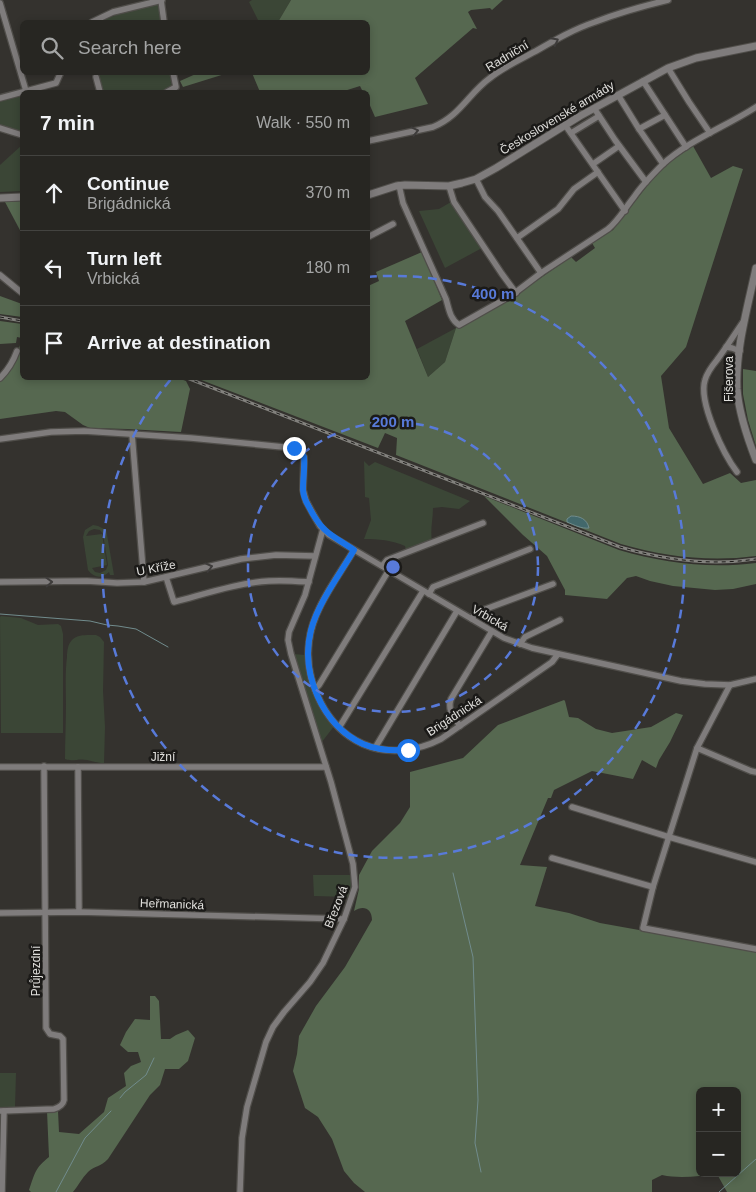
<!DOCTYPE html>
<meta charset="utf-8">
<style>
body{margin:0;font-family:Arial,sans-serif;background:#33322f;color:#f1f3f6}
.controls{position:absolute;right:15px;bottom:15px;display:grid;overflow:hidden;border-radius:8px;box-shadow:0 2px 8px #0003}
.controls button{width:45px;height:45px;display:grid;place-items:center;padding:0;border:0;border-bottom:1px solid #434340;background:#272622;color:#f1f3f6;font:25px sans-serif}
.stop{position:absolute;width:15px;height:15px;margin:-11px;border:4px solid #1a73e8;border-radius:50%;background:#fff}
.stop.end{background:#1a73e8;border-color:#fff;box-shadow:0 1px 5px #0008}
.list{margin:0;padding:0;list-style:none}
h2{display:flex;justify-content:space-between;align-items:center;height:65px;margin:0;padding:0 20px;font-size:21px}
h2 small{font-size:16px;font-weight:400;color:#a4a5a5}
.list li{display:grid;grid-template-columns:32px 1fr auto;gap:15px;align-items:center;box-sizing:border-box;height:75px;padding:0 20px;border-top:1px solid #434340}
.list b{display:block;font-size:19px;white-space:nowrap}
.list p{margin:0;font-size:16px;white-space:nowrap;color:#a4a5a5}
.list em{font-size:16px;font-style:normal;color:#a4a5a5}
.icon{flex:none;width:28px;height:28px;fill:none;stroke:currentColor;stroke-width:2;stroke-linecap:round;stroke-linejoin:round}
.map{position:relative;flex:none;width:756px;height:1192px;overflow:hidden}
.search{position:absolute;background:#272622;box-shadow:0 2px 8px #0003;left:20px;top:20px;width:350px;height:55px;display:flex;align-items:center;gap:12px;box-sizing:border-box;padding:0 18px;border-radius:8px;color:#a4a5a5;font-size:19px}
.panel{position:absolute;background:#272622;box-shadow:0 2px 8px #0003;left:20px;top:90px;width:350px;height:290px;border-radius:8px}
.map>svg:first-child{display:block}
</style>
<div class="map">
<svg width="756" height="1192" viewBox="0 0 756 1192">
<rect width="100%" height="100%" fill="#34322e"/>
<!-- green -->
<g fill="#3b4636" fill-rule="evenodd">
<polygon points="252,0 291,0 278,22 259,22 249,2"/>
<polygon points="158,4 162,22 99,22 116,15"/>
<polygon points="96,73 170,73 172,87 161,92 102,92"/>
<polygon points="22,94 21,112 22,118 22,132 8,127 0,125 0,100"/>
<polygon points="22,145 22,191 0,192 0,165"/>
<polygon points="451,202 482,248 445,268 419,211 439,209"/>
<polygon points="456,328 445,362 428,377 417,349"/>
<path d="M364,461L369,466L375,462L470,501L459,509L442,507L433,508C433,519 430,530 432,541L406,550L405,546C392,540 378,539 364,539L371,520L369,498L365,497Z"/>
<path d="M93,525L98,526L104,529H106L114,575H110L109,572C102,579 94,578 88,570L83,537L85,530ZM94,529L100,530L103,534L108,565L106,570L100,573L95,572L92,568L107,565L102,534L86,536L89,531Z"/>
<polygon points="1,616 21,618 38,625 58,624 61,626 63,634 63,733 1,733 0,617"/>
<path d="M96,635L100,637L104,642L103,691L105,727L104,763C97,763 93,761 87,760C79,758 72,762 65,759C65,741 66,723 66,704C66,689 65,672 67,657C67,651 68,643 73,639C78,634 89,635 96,635Z"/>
<path d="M293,654L305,655C308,685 314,702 335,725L321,743Z"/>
<polygon points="313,875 352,875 353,884 350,897 314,896"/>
<polygon points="0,1073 16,1073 15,1107 0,1107"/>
</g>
<!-- forest -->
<g fill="#566850" fill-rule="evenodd">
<polygon points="291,0 503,0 492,10 490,8 471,10 468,12 477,29 473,28 415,78 428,104 375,117 368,101 368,92 363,92 360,86 341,92 260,92 252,73 368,72 368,22 278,22"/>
<polygon points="198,73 198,72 228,73 183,87 180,81"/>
<path d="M693,146L711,178L733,166L743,169L686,347L661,376L669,428L703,484L730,473L741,483L756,480V556C710,562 666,557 621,544L396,455L397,438L385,433L378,448L196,378H368V286L379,281L376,272L422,252L442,300L405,321L428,377L445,362L456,328L516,295L571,257L576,262L595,248L592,243L613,230L661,168Z"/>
<polygon points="22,201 22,234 5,202"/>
<polygon points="0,296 22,304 22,317 0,314"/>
<polygon points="0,321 22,324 22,338 17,337 16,343 0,344"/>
<path d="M22,338V378H178L186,381L190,389L181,432L127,429L90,428L83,425L65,412L56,411L0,419V381C12,370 18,354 22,338Z"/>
<polygon points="743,369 756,371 756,446 748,420 743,394"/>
<path d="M484,496L619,550C664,563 709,569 756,563V584L733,589L715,590L673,586L650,581L636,576L627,578L607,599L565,595V590L547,556L523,535Z"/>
<path d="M564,700L565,701L569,717L578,718L596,729L612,733L651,727L676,713L683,715L670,742L659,760L656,768L642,760L633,779L592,771L554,790L551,798H548L520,865L547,867L535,906L569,913L600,923L756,951V1192H727L717,1174C699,1176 680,1179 662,1175L652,1180V1192H365L354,1183L344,1171L332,1139L318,1117L305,1108L293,1071L297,1054L299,1036L316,1006L345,967L372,920C372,908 363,905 354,911L359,889V875L372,851L400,823L410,807V772L463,758L498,725ZM700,1091H737V1173H700Z"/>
<path d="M150,996H155L159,1001L161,1039H170L176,1035L188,1030L195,1038L188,1061L179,1069H165L160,1085L150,1095L108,1159C101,1167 94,1166 88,1172C82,1178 78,1186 73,1192H31L29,1190C35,1173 35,1168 49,1157L47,1111H58L59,1132L79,1134L104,1112L108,1098L126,1086L124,1073L131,1066L141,1062L138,1052H128L120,1045L126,1032L135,1019L150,1020Z"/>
</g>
<!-- water -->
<path fill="#42686b" stroke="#718c8d" d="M571,516C580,516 587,519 589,528C582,529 574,525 567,522V519Z"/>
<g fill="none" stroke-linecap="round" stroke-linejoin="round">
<!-- stream -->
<g stroke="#718c8d" stroke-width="1">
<polyline points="0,614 90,621 107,625 118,626 136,629 168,647"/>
<polyline points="453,873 473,957 478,1100 475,1143 481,1172"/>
<polyline points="120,1098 125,1092 146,1075 154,1058"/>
<polyline points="56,1192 85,1138 111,1111"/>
<polyline points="719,1192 756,1159"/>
</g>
<defs>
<g id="minor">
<polyline points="161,0 164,22"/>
<polyline points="0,3 26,91"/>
<polyline points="92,22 113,12 162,0"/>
<polyline points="668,68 689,102 710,133"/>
<polyline points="96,77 100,92"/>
<polyline points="643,81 686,147"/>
<polyline points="167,92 176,87 173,72"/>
<polyline points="618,95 639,129 663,164"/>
<polyline points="0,98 56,83 61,72"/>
<polyline points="594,108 615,140 646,182"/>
<polyline points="565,125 625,211"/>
<polyline points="0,128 22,135"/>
<polyline points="639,129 665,115"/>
<polyline points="571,133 599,116"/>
<path d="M368,141L433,127C460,116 468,94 490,78C504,67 521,59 536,51C555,40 574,29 595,22C618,13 643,6 668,0"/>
<polyline points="593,164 619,146"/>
<polyline points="476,179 485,197 498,211 541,273"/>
<path d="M399,185L403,203L446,299C449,309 450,319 459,325L512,295L541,273L608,229C619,220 625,208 634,197C642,185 652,175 662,165C689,140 725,127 756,107"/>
<polyline points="449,186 454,202 502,274 516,293"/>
<polyline points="368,237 393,224"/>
<polyline points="517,238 558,209 574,189 598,172"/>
<polyline points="0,275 22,293"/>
<polyline points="726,347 732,348 740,351"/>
<path d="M0,378C8,370 13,362 17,351"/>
<polyline points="132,434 144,582"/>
<polyline points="0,439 51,432 84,431 191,438 294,448 302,453 304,457 303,490 306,501 312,512 320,526 329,535 504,638 532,648 681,681 705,684 730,685 756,679"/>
<path d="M737,472C724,455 698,402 705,380C707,373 712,366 717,360C726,348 734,335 743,322"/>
<path d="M354,550C338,577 312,610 309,642C304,681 326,728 363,744C388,755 418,751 441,739L552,662L558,654"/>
<polyline points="382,566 387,560 483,523"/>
<path d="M166,577L174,602C205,594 237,583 269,581C283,580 295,581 309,582"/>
<polyline points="0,582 87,581 117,583 144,582 241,559 276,555 315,556"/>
<polyline points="429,594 433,587 530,549"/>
<polyline points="472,619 475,613 553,584"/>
<polyline points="520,644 525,637 560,620"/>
<polyline points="730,685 697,748 653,887 643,928 756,949"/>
<polyline points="315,689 319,685 389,570"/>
<polyline points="340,726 423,591"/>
<path d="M460,726C454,717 447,710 451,699L492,631"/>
<polyline points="375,748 457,611"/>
<polyline points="697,748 751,771 756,772"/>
<polyline points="0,767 326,767"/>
<polyline points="78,767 79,912"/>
<polyline points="572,807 669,837 756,862"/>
<polyline points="552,858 653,887"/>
<polyline points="0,913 79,912 344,919"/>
<path d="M0,1111L54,1109C60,1107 63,1105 64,1100L63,1039L60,1036L50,1034L46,1028L44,766"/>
<polyline points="2,1192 4,1111"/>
<polyline points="240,1192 242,1138 247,1107 266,1042 273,1027 284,1012 310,982 323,963 344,919 355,887 353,864 350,853 331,782 291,654 288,640 289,632 305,595 323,529"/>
</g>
<g id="tertiary">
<polyline points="368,195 396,186 405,185 449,186 462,183 476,179 496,168 580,116 668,68 696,58 756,46"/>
<polyline points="0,198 22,197"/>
<path d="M756,268C748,306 735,351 737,389C739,414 747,437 756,460"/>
</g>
</defs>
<!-- minor casing -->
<use href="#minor" stroke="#504e4a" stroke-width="8"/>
<!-- tertiary casing -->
<use href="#tertiary" stroke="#504e4a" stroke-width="9"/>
<!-- minor -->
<use href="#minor" stroke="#7f7c7c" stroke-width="5.5"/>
<!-- tertiary -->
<use href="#tertiary" stroke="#7f7c7c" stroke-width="7"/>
<defs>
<g id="rail">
<polyline points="0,317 22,321"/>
<path d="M187,378L620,547C665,560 710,566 756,559"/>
</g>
</defs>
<!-- rail casing -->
<use href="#rail" stroke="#82817d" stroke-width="3"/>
<!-- rail -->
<use href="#rail" stroke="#1b1a18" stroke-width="1" stroke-dasharray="4" stroke-linecap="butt"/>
</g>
<!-- one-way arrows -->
<defs><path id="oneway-chevron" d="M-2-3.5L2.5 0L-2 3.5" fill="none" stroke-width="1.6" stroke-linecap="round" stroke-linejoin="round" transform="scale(1.25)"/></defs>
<g stroke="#3e3c3b">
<use href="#oneway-chevron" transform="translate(555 41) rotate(-27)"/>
<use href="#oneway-chevron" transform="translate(415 131) rotate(-13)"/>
<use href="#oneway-chevron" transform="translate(209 567) rotate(-14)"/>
<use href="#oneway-chevron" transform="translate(49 582) rotate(-2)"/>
</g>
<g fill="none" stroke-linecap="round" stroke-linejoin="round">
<!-- route -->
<path stroke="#1a73e8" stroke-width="6" d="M294,448L302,453L304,457C305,468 303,478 303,489C303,496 306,502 309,507C322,533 332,535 354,550C340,574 318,603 311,630C300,673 322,725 363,744C377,750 392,751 408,750"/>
</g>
<!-- distance rings -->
<g fill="none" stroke="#587ad9" stroke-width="2.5" stroke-dasharray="9 6">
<circle cx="393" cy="567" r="145"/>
<path d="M368 277A291 291 0 1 1 172 378"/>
</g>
<g text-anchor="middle" stroke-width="5" stroke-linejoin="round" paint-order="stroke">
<!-- street labels -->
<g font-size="12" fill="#e0dfdc" stroke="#1b1a18">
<text transform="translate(507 56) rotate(-31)" y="4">Radniční</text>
<text transform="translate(557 118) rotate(-31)" y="4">Československé armády</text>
<text transform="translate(729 379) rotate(-90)" y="4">Fišerova</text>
<text transform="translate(156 568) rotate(-11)" y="4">U Kříže</text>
<text transform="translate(490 618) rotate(30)" y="4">Vrbická</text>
<text transform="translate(454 716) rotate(-33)" y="4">Brigádnická</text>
<text x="163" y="761">Jižní</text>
<text transform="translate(172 904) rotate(2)" y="4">Heřmanická</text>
<text transform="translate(336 907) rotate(-69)" y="4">Březová</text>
<text transform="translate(36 971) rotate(-90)" y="4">Průjezdní</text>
</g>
</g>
<circle cx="393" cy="567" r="8" fill="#587ad9" stroke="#1b1a18" stroke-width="2.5"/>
<g font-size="15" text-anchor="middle" font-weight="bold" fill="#587ad9" stroke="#1b1a18" stroke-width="5" stroke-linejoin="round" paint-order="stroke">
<text x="493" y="299">400 m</text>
<text x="393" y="427">200 m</text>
</g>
</svg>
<div class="controls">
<button>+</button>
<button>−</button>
</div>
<div class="stop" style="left:408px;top:750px"></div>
<div class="stop end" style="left:294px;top:448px"></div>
<div class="search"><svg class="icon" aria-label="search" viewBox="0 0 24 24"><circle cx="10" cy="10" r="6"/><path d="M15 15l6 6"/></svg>Search here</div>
<section class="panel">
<h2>7 min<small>Walk · 550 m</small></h2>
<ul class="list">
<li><svg class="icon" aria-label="ahead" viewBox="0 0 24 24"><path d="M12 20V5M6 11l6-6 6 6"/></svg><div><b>Continue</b><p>Brigádnická</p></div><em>370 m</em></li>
<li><svg class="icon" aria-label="left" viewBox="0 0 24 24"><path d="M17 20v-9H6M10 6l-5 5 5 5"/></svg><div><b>Turn left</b><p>Vrbická</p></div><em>180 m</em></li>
<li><svg class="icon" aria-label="arrive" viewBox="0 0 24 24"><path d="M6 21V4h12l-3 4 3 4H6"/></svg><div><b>Arrive at destination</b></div></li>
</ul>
</section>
</div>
